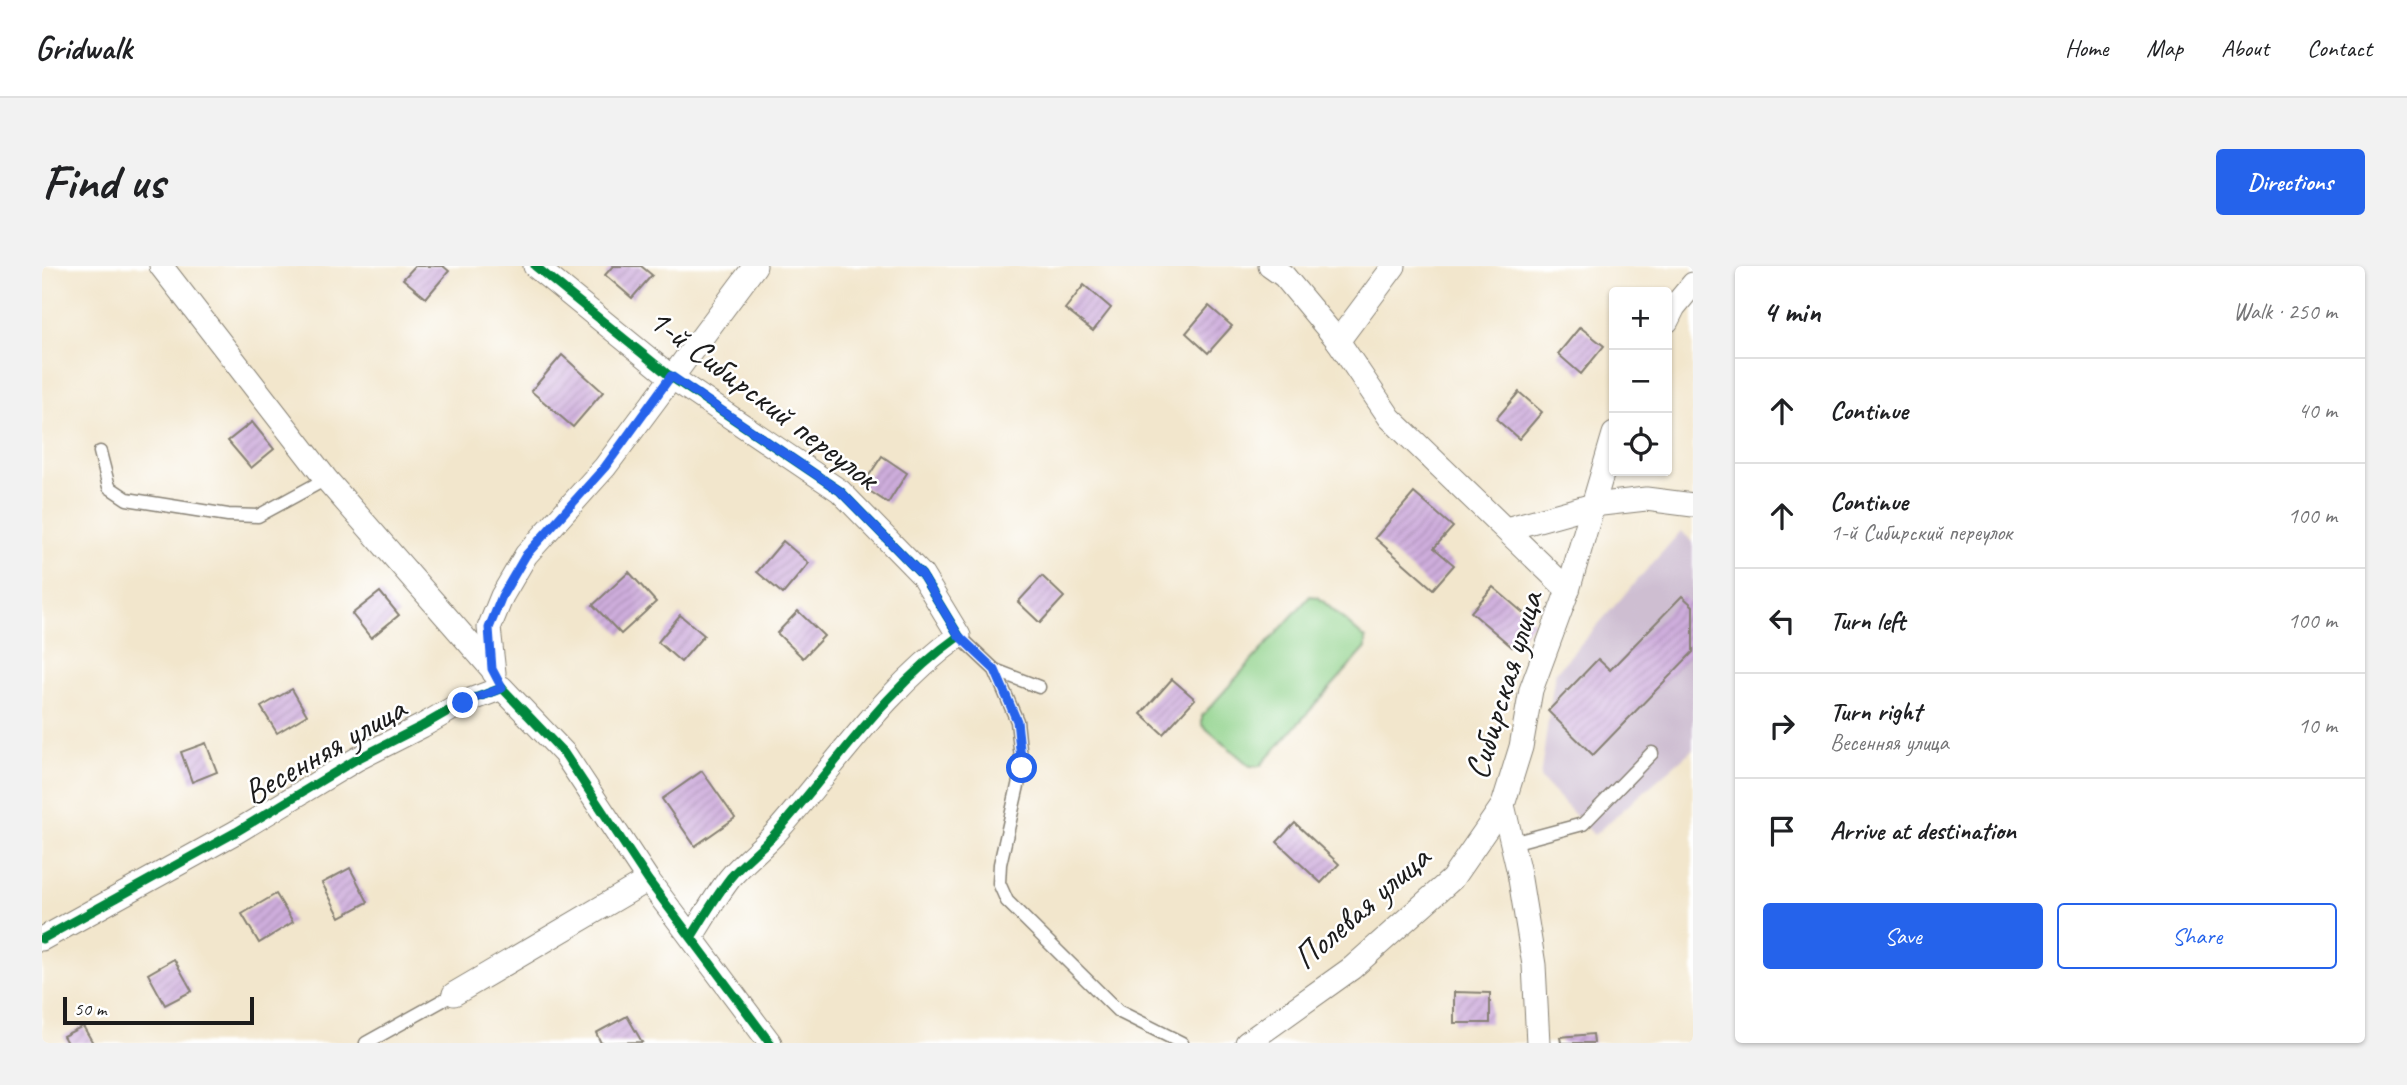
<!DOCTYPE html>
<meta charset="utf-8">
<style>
body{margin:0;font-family:Caveat,sans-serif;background:#f2f2f2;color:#202124}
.controls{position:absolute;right:21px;top:21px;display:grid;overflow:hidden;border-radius:7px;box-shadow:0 2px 5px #0004}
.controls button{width:63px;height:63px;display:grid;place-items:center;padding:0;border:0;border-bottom:2px solid #e0e0e0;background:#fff;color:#202124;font:35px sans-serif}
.scale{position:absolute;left:21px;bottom:18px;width:191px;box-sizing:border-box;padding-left:7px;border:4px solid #1c1c1c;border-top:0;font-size:19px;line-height:24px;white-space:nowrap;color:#1c1c1c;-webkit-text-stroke:5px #fff;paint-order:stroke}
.stop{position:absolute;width:21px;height:21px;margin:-16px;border:5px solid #2563eb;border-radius:50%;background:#fff}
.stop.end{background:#2563eb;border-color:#fff;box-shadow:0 2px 7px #0008}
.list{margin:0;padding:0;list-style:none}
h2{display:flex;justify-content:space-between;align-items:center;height:91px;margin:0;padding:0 28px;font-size:30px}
h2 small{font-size:23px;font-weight:400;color:#757577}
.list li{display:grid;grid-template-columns:46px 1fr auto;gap:21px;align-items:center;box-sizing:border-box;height:105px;padding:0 28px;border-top:2px solid #e0e0e0}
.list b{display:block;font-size:26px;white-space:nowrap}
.list p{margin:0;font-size:23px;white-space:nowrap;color:#757577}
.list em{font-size:23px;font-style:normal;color:#757577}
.actions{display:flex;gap:14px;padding:21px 28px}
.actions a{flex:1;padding:16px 0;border:2px solid #2563eb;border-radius:7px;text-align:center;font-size:24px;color:#2563eb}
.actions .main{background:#2563eb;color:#fff}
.icon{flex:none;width:38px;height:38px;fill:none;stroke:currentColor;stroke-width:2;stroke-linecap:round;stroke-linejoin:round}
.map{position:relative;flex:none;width:1651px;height:777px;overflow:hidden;border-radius:7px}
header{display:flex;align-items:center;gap:42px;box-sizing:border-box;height:98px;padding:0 35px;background:#fff;border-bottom:2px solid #e0e0e0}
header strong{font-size:33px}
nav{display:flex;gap:38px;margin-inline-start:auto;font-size:24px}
.intro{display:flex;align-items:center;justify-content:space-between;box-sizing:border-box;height:168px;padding:0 42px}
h1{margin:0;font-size:49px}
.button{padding:18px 32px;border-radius:7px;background:#2563eb;color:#fff;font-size:24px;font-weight:700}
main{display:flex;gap:42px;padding:0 42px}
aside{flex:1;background:#fff;border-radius:7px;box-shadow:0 2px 5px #0004}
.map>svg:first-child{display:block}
</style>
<header>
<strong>Gridwalk</strong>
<nav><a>Home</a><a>Map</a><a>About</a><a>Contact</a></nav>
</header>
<div class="intro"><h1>Find us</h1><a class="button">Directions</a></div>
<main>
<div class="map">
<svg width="1651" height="777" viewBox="0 0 1651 777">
<defs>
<pattern id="building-hatch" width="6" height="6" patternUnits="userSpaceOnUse" patternTransform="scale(1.75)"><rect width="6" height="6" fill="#ceaddc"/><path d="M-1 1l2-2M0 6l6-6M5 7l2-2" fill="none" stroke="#b094bc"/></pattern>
</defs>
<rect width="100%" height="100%" fill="#fff"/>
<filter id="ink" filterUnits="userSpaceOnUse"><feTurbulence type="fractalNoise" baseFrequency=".0143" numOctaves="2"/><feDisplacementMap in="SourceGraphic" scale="14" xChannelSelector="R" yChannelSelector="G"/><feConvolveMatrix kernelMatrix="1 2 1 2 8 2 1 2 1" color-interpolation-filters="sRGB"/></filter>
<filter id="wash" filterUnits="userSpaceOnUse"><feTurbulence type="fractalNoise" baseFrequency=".00686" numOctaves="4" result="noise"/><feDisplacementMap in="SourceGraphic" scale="28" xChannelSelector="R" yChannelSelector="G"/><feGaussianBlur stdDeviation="1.57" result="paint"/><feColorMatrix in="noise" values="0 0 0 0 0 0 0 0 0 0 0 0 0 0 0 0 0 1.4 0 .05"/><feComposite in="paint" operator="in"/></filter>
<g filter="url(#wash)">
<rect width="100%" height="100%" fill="#f2e6cc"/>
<!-- industrial -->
<polygon fill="#cebed1" points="1639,265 1651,276 1651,483 1552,569 1498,512 1513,407"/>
<!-- pitch -->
<polygon fill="#8fd28a" stroke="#567753" stroke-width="2" points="1268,330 1276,331 1324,373 1324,382 1218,500 1208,500 1160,459 1160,450"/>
<g id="blocks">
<!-- building -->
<g fill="url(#building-hatch)">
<polygon points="373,0 401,0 407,5 384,32 361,13"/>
<polygon points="571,0 599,0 610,9 590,32 563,9"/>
<polygon points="1042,19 1069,42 1051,65 1023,43"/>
<polygon points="1167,40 1190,60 1166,87 1144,67"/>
<polygon points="1538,61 1562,80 1539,108 1516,88"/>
<polygon points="520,89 561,126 531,161 489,125"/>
<polygon points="1477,126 1500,146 1477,173 1454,153"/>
<polygon points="210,156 232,183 209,202 186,175"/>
<polygon points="840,190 865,207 846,237 820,220"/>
<polygon points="1372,227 1411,261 1392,282 1412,299 1391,323 1333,272"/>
<polygon points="741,275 767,297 741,328 715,306"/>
<polygon points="587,306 614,336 579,368 551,339"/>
<polygon points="1000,310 1022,331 998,357 976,336"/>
<polygon points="1451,321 1492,356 1470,381 1429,346"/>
<polygon points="338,326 357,349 329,372 310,348"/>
<polygon points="1640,330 1651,340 1651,386 1551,489 1506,445 1556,393 1568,404"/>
<polygon points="756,345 782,370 761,392 735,367"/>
<polygon points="638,349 662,369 639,396 616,376"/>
<polygon points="1130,413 1153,433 1121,468 1099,448"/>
<polygon points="250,423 265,449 235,467 219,441"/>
<polygon points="164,477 175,506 150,516 139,486"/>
<polygon points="660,505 693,552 653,580 620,533"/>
<polygon points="1253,557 1297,598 1279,617 1235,576"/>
<polygon points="308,602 326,636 298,651 280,617"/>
<polygon points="234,628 251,656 217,677 200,648"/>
<polygon points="132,693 150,725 123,739 106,708"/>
<polygon points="1412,726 1448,727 1448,757 1412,757"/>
<polygon points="585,750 600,776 559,777 554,767"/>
<polygon points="41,760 51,777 25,777 21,770"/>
<polygon points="1551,768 1552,777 1519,777 1518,771"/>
</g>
</g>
</g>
<g filter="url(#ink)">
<use href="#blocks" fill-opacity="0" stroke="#878174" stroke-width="2"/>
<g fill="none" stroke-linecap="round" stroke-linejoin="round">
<defs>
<g id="lane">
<polyline points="58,186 67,221 85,233 186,249 216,250 284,213"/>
<polyline points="917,370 953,404 975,455 980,502 958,598 957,617 965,635 1076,745 1140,777"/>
<polyline points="953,404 997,421"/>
<polyline points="1470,577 1541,558 1610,487"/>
<polyline points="324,777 412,728"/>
</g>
<g id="street">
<polyline points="119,0 284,213 450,403"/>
<path d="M493,0L629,111L798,225L880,309L917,370C845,421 795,497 738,562C723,580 703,594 688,612C674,630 662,651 650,670"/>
<polyline points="1228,0 1242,10 1296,75 1348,152 1526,324"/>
<polyline points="1625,55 1632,41 1651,18"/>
<polyline points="1296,75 1352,0"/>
<polyline points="1464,263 1551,239 1604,233 1651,239"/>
<polyline points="452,407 447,362 460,330 484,289 563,201 713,0"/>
<polyline points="0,673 194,566 315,493 380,460 420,437 460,422 522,487 606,614 728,777"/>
<polyline points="412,728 606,614"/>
<polyline points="1205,777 1310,702 1410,613 1461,539"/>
<polyline points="1496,777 1492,699 1477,607 1461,539 1479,481 1489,424 1526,324 1572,168"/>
</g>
</defs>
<!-- lane casing -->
<use href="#lane" stroke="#878174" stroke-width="15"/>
<!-- street casing -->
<use href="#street" stroke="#878174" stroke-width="25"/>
<!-- lane -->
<use href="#lane" stroke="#fff" stroke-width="12"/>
<!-- street -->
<use href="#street" stroke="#fff" stroke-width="23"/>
<defs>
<g id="cycleway">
<path d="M493,0L629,111L798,225L880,309L917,370C845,421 795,497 738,562C723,580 703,594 688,612C674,630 662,651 650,670"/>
<polyline points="0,673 194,566 315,493 380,460 420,437 460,422 522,487 606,614 728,777"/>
</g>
</defs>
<!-- cycleway casing -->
<use href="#cycleway" stroke="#fff" stroke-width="13"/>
<!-- cycleway -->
<use href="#cycleway" stroke="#00873e" stroke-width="9"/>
</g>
</g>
<g fill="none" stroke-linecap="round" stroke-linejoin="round" filter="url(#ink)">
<!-- route -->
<polyline stroke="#2563eb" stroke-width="9" points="421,437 460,422 450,403 447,362 460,330 484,289 563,201 629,110 798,225 880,309 917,370 953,404 975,455 980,502"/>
</g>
<g text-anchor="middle" stroke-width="5" stroke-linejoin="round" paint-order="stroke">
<!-- street labels -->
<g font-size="35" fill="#1c1c1c" stroke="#fff">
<text transform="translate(722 132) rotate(37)" y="12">1-й Сибирский переулок</text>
<text transform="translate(1461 419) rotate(-73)" y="12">Сибирская улица</text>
<text transform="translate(282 484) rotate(-30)" y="12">Весенняя улица</text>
<text transform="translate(1319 641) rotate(-41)" y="12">Полевая улица</text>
</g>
</g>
</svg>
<div class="controls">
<button>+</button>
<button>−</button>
<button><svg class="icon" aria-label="locate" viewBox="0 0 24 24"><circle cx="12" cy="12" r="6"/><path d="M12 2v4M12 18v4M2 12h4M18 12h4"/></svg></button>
</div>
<div class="scale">50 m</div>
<div class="stop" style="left:980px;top:502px"></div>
<div class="stop end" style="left:421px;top:437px"></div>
</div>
<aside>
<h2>4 min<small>Walk · 250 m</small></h2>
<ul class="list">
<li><svg class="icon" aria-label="ahead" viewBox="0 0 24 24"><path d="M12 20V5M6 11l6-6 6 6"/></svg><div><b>Continue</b></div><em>40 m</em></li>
<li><svg class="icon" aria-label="ahead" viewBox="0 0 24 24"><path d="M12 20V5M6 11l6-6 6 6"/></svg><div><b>Continue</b><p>1-й Сибирский переулок</p></div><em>100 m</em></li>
<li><svg class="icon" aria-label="left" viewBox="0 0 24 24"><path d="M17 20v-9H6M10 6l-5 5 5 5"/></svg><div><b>Turn left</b></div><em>100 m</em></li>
<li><svg class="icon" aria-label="right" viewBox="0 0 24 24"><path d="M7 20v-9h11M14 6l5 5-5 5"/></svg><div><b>Turn right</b><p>Весенняя улица</p></div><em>10 m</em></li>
<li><svg class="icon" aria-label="arrive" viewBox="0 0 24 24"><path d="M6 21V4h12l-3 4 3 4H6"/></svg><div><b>Arrive at destination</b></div></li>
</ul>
<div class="actions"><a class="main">Save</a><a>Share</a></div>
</aside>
</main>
